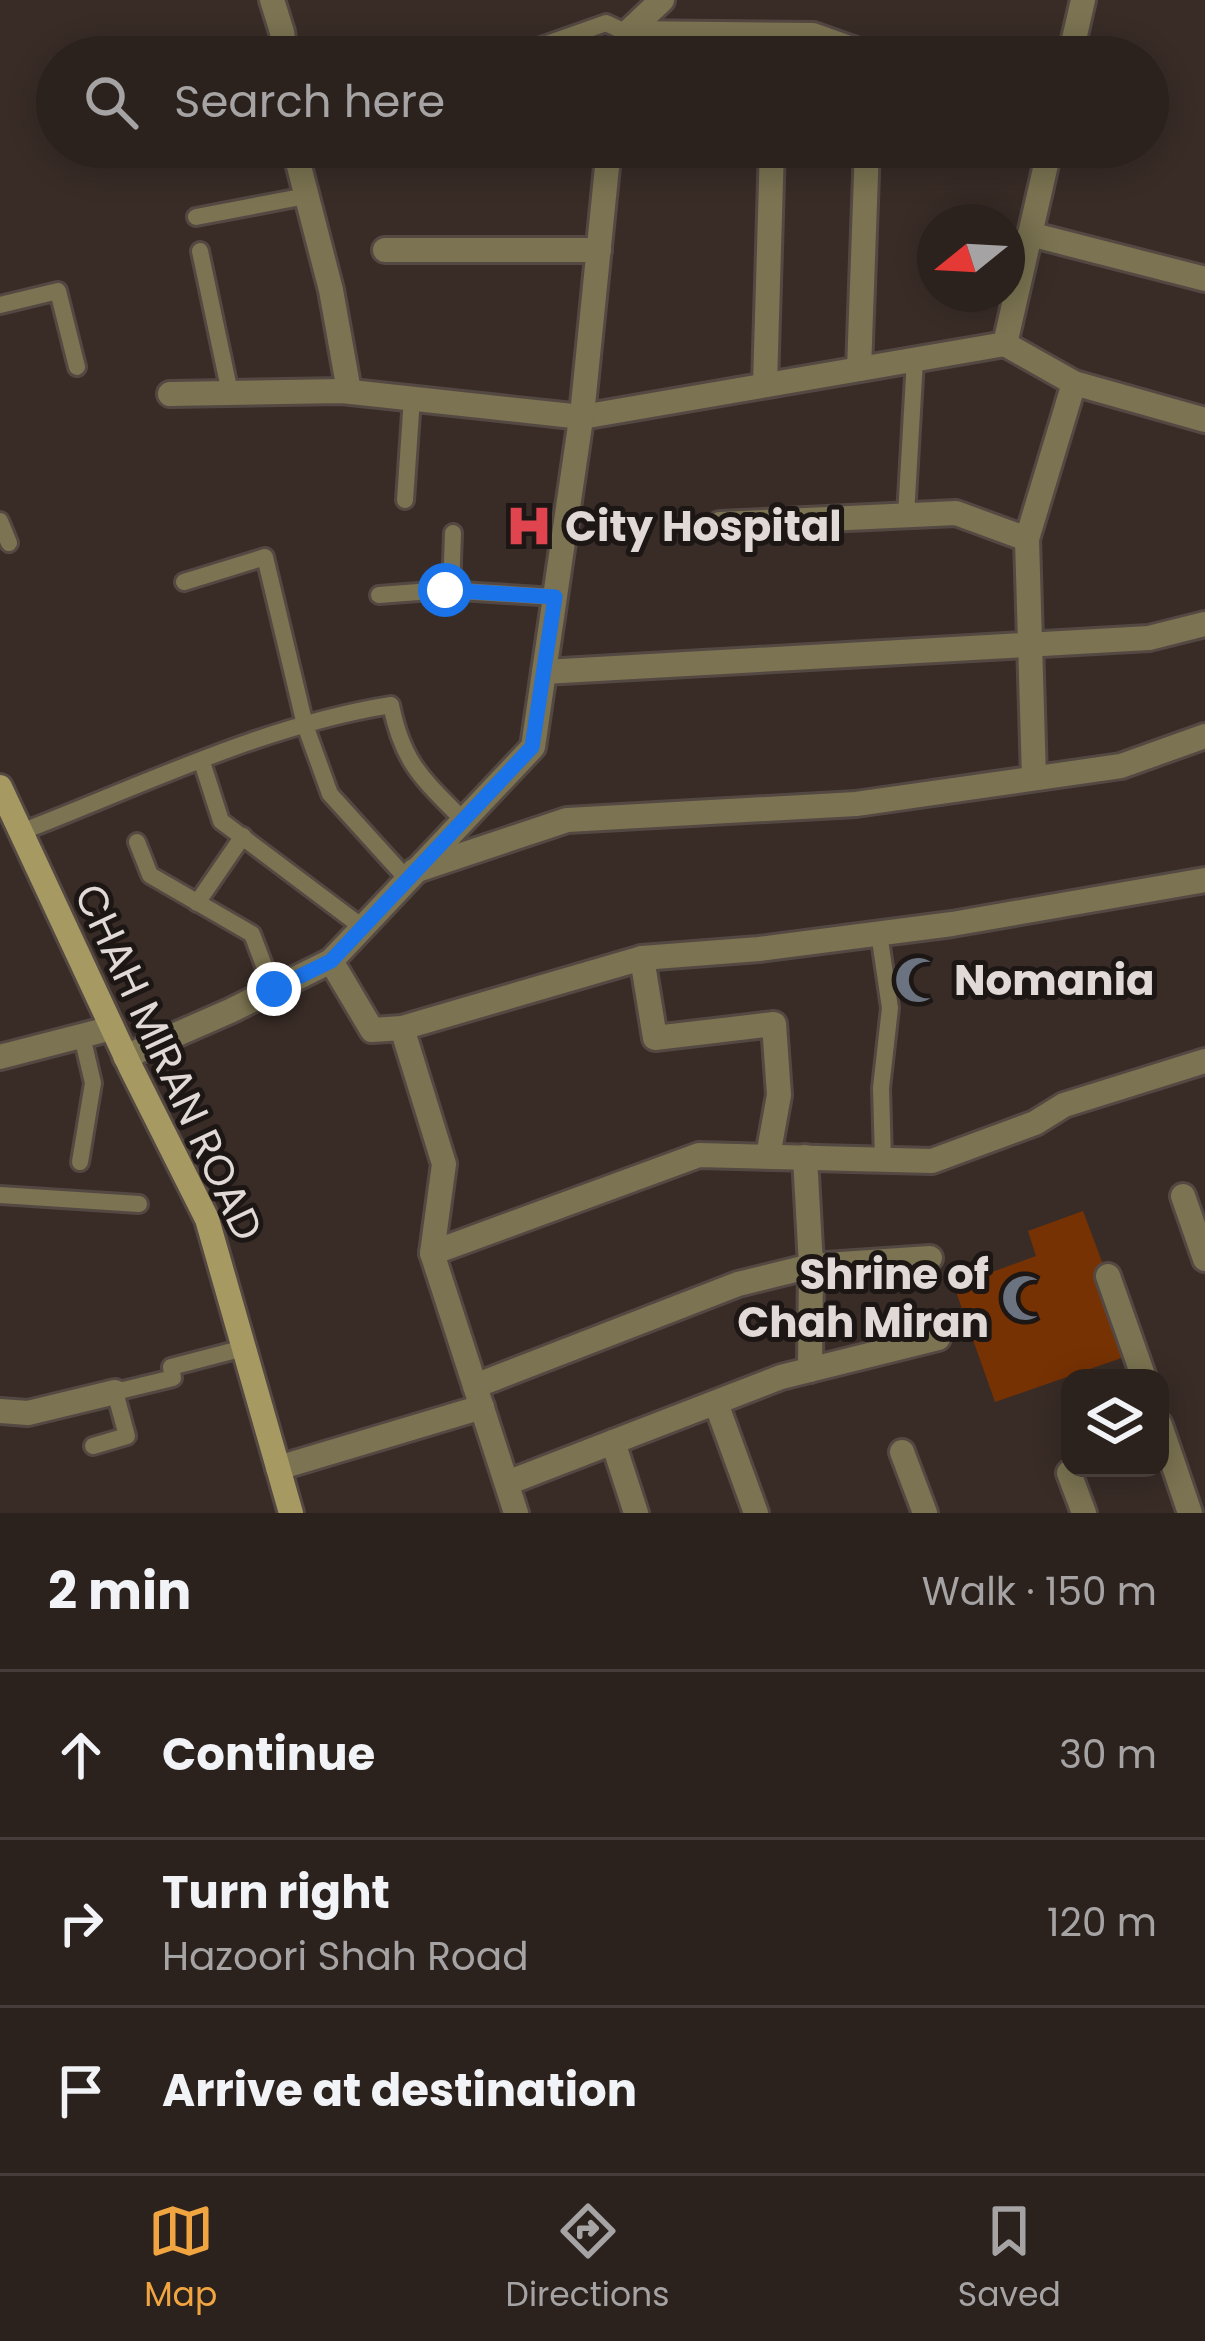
<!DOCTYPE html>
<meta charset="utf-8">
<style>
body{margin:0;font-family:Poppins,sans-serif;background:#372e2a;color:#f1f3f6}
.controls{position:absolute;right:36px;bottom:36px;display:grid;overflow:hidden;border-radius:24px;box-shadow:0 6px 30px #0003}
.controls button{width:108px;height:108px;display:grid;place-items:center;padding:0;border:0;border-bottom:3px solid #473e3b;background:#2b211d;color:#f1f3f6;font:60px sans-serif}
.compass{position:absolute;left:917px;top:204px;width:108px;height:108px;border-radius:50%;background:#2b211d;box-shadow:0 6px 30px #0003;rotate:252deg}
.stop{position:absolute;width:36px;height:36px;margin:-27px;border:9px solid #1a73e8;border-radius:50%;background:#fff}
.stop.end{background:#1a73e8;border-color:#fff;box-shadow:0 3px 12px #0008}
.list{margin:0;padding:0;list-style:none}
h2{display:flex;justify-content:space-between;align-items:center;height:156px;margin:0;padding:0 48px;font-size:51px}
h2 small{font-size:39px;font-weight:400;color:#a6a3a4}
.list li{display:grid;grid-template-columns:78px 1fr auto;gap:36px;align-items:center;box-sizing:border-box;height:168px;padding:0 48px;border-top:3px solid #473e3b}
.list b{display:block;font-size:45px;white-space:nowrap}
.list p{margin:0;font-size:39px;white-space:nowrap;color:#a6a3a4}
.list em{font-size:39px;font-style:normal;color:#a6a3a4}
.icon{flex:none;width:66px;height:66px;fill:none;stroke:currentColor;stroke-width:2;stroke-linecap:round;stroke-linejoin:round}
.map{position:relative;flex:none;width:1205px;height:1513px;overflow:hidden}
.search{position:absolute;background:#2b211d;box-shadow:0 6px 30px #0003;left:36px;right:36px;top:36px;height:132px;display:flex;align-items:center;gap:30px;box-sizing:border-box;padding:0 42px;border-radius:66px;color:#a6a3a4;font-size:45px}
.sheet{height:660px;background:#2b211d}
nav{display:flex;justify-content:space-around;align-items:center;box-sizing:border-box;height:168px;border-top:3px solid #473e3b;background:#2b211d;font-size:33px;color:#a6a3a4}
nav a{display:grid;justify-items:center;gap:6px}
nav .on{color:#f1a540}
.map>svg:first-child{display:block}
</style>
<div class="map">
<svg width="1205" height="1513" viewBox="0 0 1205 1513">
<rect width="100%" height="100%" fill="#392c27"/>
<!-- building -->
<polygon fill="#773203" points="1083,1211 1136,1353 995,1402 954,1286 1036,1256 1028,1231"/>
<g fill="none" stroke-linecap="round" stroke-linejoin="round">
<defs>
<g id="service">
<polyline points="510,57 606,23 627,33"/>
<polyline points="196,217 306,196"/>
<polyline points="200,251 230,393"/>
<polyline points="0,305 58,291 77,367"/>
<polyline points="405,500 412,398"/>
<polyline points="906,516 915,359"/>
<polyline points="0,521 9,543"/>
<polyline points="184,582 265,557 305,725 330,794 407,879"/>
<polyline points="451,590 453,533"/>
<polyline points="379,595 445,590 555,597"/>
<polyline points="202,762 221,821 362,927"/>
<path d="M21,832C141,786 264,725 391,705C403,764 423,779 463,820"/>
<polyline points="137,842 150,875 252,934 273,989"/>
<polyline points="197,903 243,836"/>
<polyline points="879,933 890,1008 881,1088 883,1160"/>
<polyline points="80,1162 93,1083 82,1036"/>
<polyline points="0,1195 139,1204"/>
<polyline points="93,1446 127,1436 115,1392 173,1378 171,1367 244,1348"/>
</g>
<g id="minor">
<polyline points="272,0 282,32 285,57"/>
<polyline points="627,33 813,35 875,57"/>
<polyline points="1070,57 1083,0"/>
<polyline points="294,147 331,290 349,391"/>
<polyline points="1030,234 1205,279"/>
<polyline points="385,250 599,250"/>
<polyline points="1005,344 1050,147"/>
<polyline points="859,369 867,147"/>
<polyline points="765,385 772,147"/>
<polyline points="170,394 342,391 582,417 1005,344 1074,383 1205,420"/>
<polyline points="720,524 956,513 1027,539"/>
<polyline points="544,672 1149,638 1205,624"/>
<polyline points="1034,778 1027,539 1074,383"/>
<polyline points="414,871 567,820 856,804 1121,766 1205,736"/>
<polyline points="642,958 655,1038 774,1024 779,1095 768,1156"/>
<polyline points="331,961 372,1030 402,1028 444,1164 432,1253 516,1513"/>
<polyline points="402,1028 642,958 759,949 952,924 1205,880"/>
<polyline points="0,1057 112,1028"/>
<polyline points="805,1157 811,1266 810,1370"/>
<polyline points="1183,1196 1205,1259"/>
<polyline points="432,1253 699,1155 932,1161 1035,1123 1064,1105 1205,1061"/>
<polyline points="1108,1276 1144,1378"/>
<polyline points="475,1386 738,1284 811,1266 930,1258"/>
<polyline points="716,1403 756,1513"/>
<polyline points="0,1411 28,1413 115,1392"/>
<polyline points="1160,1425 1190,1513"/>
<polyline points="613,1442 636,1513"/>
<polyline points="902,1452 925,1513"/>
<polyline points="278,1468 482,1407"/>
<polyline points="1069,1473 1084,1513"/>
<polyline points="507,1483 781,1377 938,1338"/>
</g>
<g id="tertiary">
<polyline points="622,57 627,33 662,0"/>
<polyline points="125,1057 230,1011 331,961 533,747 583,405 609,147"/>
</g>
<polyline id="secondary" points="0,787 130,1066 207,1219 291,1513"/>
</defs>
<!-- service casing -->
<use href="#service" stroke="#544843" stroke-width="22"/>
<!-- minor casing -->
<use href="#minor" stroke="#544843" stroke-width="30"/>
<!-- tertiary casing -->
<use href="#tertiary" stroke="#544843" stroke-width="30"/>
<!-- secondary casing -->
<use href="#secondary" stroke="#544843" stroke-width="30"/>
<!-- service -->
<use href="#service" stroke="#7b7351" stroke-width="16"/>
<!-- minor -->
<use href="#minor" stroke="#7b7351" stroke-width="24"/>
<!-- tertiary -->
<use href="#tertiary" stroke="#7b7351" stroke-width="24"/>
<!-- secondary -->
<use href="#secondary" stroke="#a69962" stroke-width="24"/>
</g>
<g fill="none" stroke-linecap="round" stroke-linejoin="round">
<!-- route -->
<polyline stroke="#1a73e8" stroke-width="15" points="274,989 331,961 532,747 555,597 445,590"/>
</g>
<!-- icons -->
<defs>
<symbol id="hospital-bare" viewBox="-9 -9 18 18"><path d="M-5-5h3v3.5h4V-5h3V5h-3V1.5h-4V5h-3Z" fill="#e0444e" stroke="#1c1614" stroke-width="2.5" paint-order="stroke"/></symbol>
<symbol id="mosque-bare" viewBox="-9 -9 18 18"><path d="M3.5-4.9A6 6 0 1 0 3.5 4.9A5 5 0 1 1 3.5-4.9Z" fill="#6b7280" stroke="#1c1614" stroke-width="2.5" paint-order="stroke"/></symbol>
</defs>
<g fill-rule="evenodd">
<use href="#hospital-bare" x="496" y="493" width="66" height="66"/>
<use href="#mosque-bare" x="885" y="947" width="66" height="66"/>
<use href="#mosque-bare" x="992" y="1265" width="66" height="66"/>
</g>
<g text-anchor="middle" stroke-width="10" stroke-linejoin="round" paint-order="stroke">
<!-- poi labels -->
<g font-size="42" font-weight="bold" fill="#e1d9d5" stroke="#1c1614" text-anchor="start">
<text x="565" y="541">City Hospital</text>
<text x="954" y="995">Nomania</text>
<text x="989" y="1289" text-anchor="end">Shrine of<tspan x="989" dy="48">Chah Miran</tspan></text>
</g>
<!-- street labels -->
<g font-size="42" fill="#e1d9d5" stroke="#1c1614">
<text transform="translate(169 1062) rotate(65)" y="15">CHAH MIRAN ROAD</text>
</g>
</g>
</svg>
<div class="controls">
<button><svg class="icon" aria-label="layers" viewBox="0 0 24 24"><path d="M12 4l9 5-9 5-9-5zM3 14l9 5 9-5"/></svg></button>
</div>
<svg class="compass" viewBox="-18 -18 36 36"><path d="M0-13l5 13h-10z" fill="#e53935"/><path d="M0 13l5-13h-10z" fill="#a6a3a4"/></svg>
<div class="stop" style="left:445px;top:590px"></div>
<div class="stop end" style="left:274px;top:989px"></div>
<div class="search"><svg class="icon" aria-label="search" viewBox="0 0 24 24"><circle cx="10" cy="10" r="6"/><path d="M15 15l6 6"/></svg>Search here</div>
</div>
<section class="sheet">
<h2>2 min<small>Walk · 150 m</small></h2>
<ul class="list">
<li><svg class="icon" aria-label="ahead" viewBox="0 0 24 24"><path d="M12 20V5M6 11l6-6 6 6"/></svg><div><b>Continue</b></div><em>30 m</em></li>
<li><svg class="icon" aria-label="right" viewBox="0 0 24 24"><path d="M7 20v-9h11M14 6l5 5-5 5"/></svg><div><b>Turn right</b><p>Hazoori Shah Road</p></div><em>120 m</em></li>
<li><svg class="icon" aria-label="arrive" viewBox="0 0 24 24"><path d="M6 21V4h12l-3 4 3 4H6"/></svg><div><b>Arrive at destination</b></div></li>
</ul>
</section>
<nav>
<a class="on"><svg class="icon" aria-label="map" viewBox="0 0 24 24"><path d="M3 6l6-2 6 2 6-2v14l-6 2-6-2-6 2zM9 4v14M15 6v14"/></svg>Map</a>
<a><svg class="icon" aria-label="directions" viewBox="0 0 24 24"><path d="M12 3l9 9-9 9-9-9zM9 14v-3h6M13 9l2 2-2 2"/></svg>Directions</a>
<a><svg class="icon" aria-label="saved" viewBox="0 0 24 24"><path d="M7 4h10v16l-5-4-5 4z"/></svg>Saved</a>
</nav>
